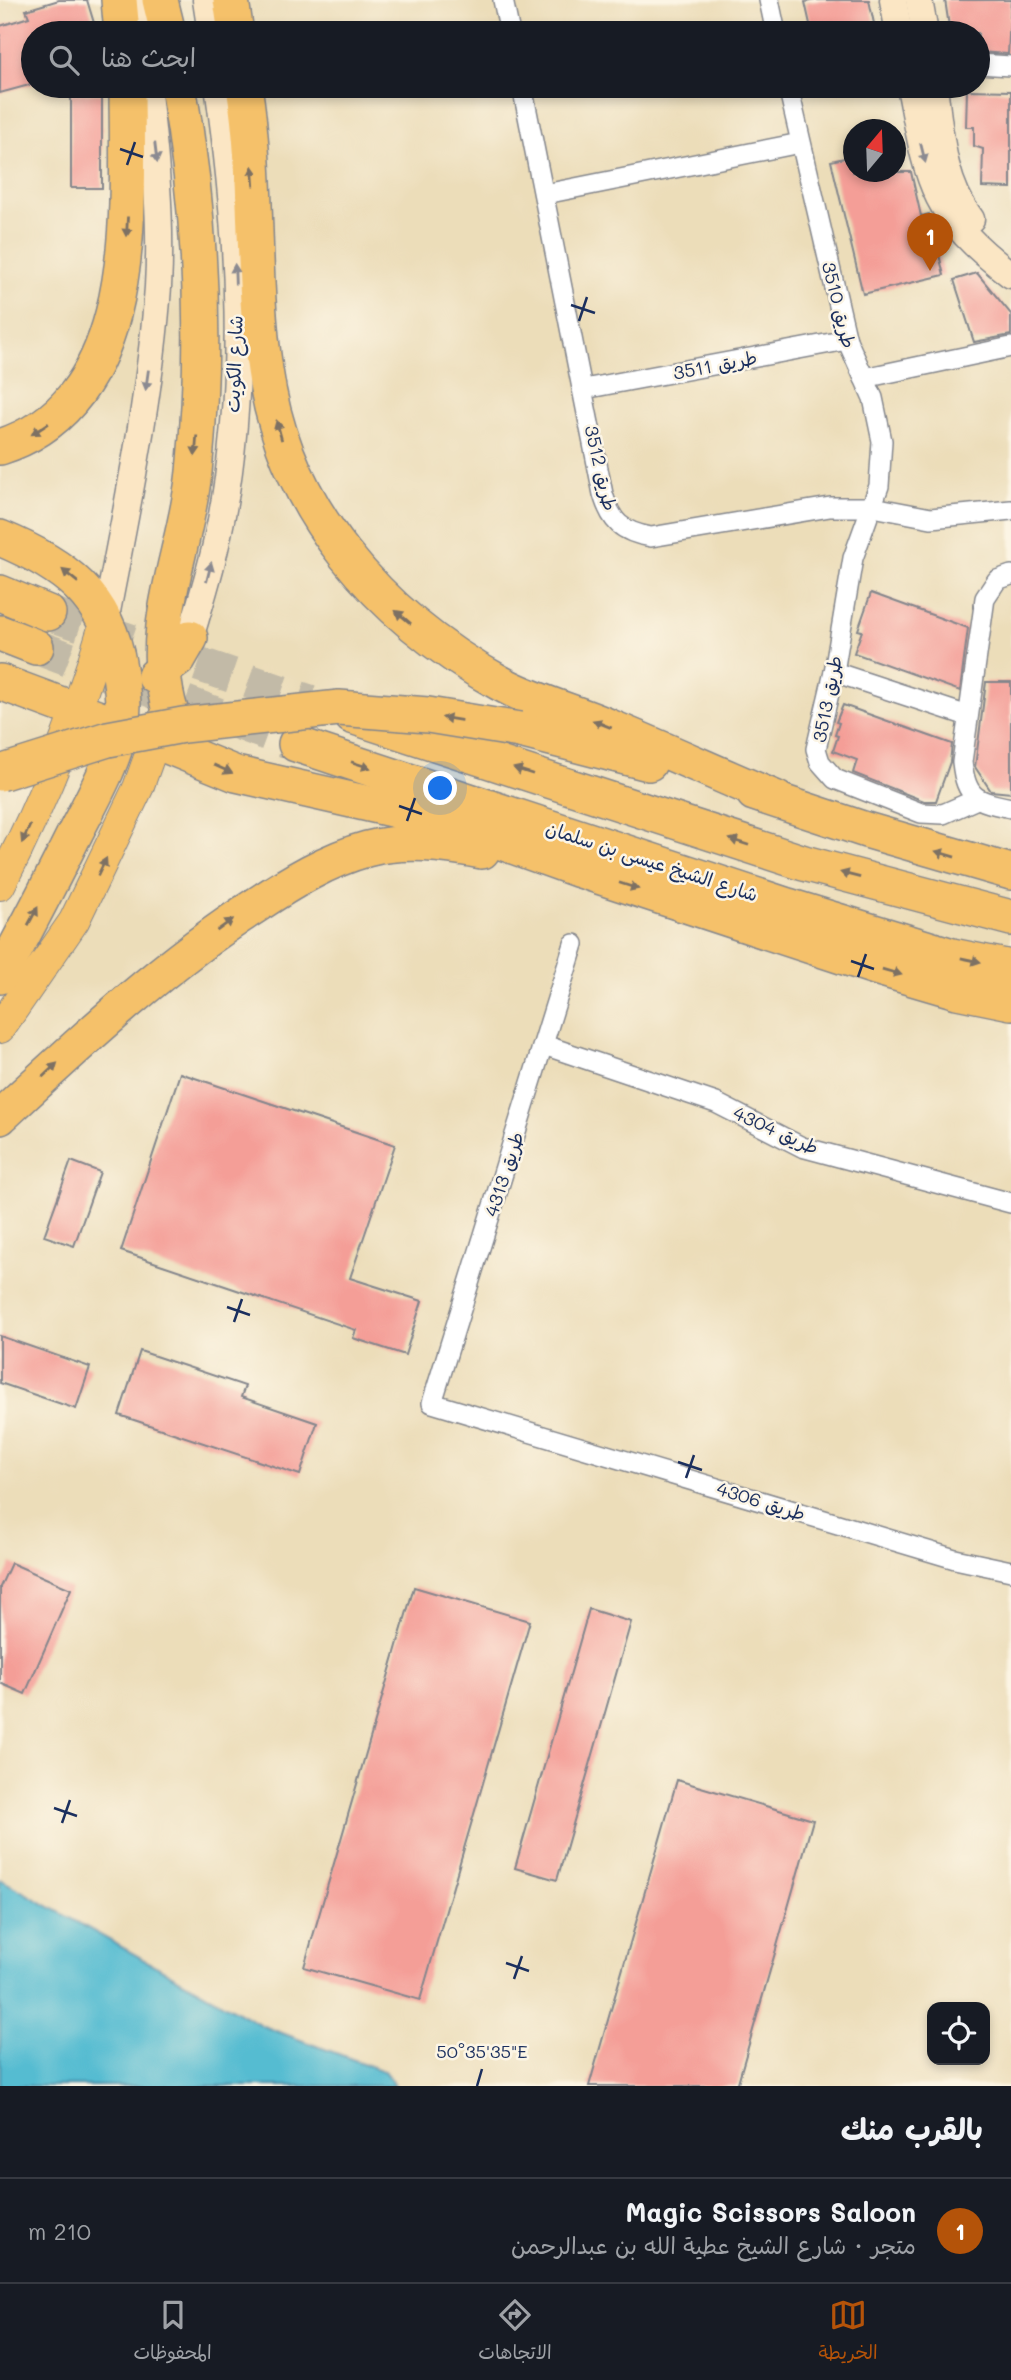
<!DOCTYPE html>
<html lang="ar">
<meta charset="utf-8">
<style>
body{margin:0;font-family:Mali,"Playpen Sans Arabic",sans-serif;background:#242831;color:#f1f3f6;direction:rtl}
.controls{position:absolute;right:21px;bottom:21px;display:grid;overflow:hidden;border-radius:14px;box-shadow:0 4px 10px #0003}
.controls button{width:63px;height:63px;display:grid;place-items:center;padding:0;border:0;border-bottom:2px solid #363941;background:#171b24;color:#f1f3f6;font:35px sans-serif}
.compass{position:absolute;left:843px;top:119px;width:63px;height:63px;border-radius:50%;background:#171b24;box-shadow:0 4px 10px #0003;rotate:19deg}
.you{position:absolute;left:441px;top:789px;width:24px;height:24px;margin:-18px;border:5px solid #fff;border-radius:50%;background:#1a73e8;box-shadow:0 0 0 10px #1a73e833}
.badge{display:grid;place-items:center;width:46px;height:46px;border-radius:50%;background:#b45309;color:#fff;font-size:23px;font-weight:700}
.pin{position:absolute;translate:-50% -58px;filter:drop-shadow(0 2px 4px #0008)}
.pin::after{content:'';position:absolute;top:37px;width:24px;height:21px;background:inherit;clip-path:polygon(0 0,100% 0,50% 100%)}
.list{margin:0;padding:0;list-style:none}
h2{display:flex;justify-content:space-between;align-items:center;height:91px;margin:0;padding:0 28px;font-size:30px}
h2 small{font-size:23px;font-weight:400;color:#9ea1a6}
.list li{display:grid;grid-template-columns:46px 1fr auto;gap:21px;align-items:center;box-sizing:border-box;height:105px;padding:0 28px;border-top:2px solid #363941}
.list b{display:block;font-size:26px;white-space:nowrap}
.list p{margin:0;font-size:23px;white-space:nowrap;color:#9ea1a6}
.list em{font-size:23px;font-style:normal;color:#9ea1a6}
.icon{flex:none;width:38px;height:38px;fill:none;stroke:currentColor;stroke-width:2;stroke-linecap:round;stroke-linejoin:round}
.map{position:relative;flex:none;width:1011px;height:2086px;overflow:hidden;direction:ltr}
.search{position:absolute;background:#171b24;box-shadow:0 4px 10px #0003;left:21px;right:21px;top:21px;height:77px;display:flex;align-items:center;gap:18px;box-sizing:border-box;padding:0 24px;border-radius:38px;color:#9ea1a6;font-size:26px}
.sheet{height:196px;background:#171b24}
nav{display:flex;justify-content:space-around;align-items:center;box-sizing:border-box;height:98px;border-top:2px solid #363941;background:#171b24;font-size:19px;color:#9ea1a6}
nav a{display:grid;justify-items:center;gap:4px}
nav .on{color:#b45309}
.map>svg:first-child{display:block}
</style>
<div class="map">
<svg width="1011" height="2086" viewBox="0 0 1011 2086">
<rect width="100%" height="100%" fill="#fcf5e5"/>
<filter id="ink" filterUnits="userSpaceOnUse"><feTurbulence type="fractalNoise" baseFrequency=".0143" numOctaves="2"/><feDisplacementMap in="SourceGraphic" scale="14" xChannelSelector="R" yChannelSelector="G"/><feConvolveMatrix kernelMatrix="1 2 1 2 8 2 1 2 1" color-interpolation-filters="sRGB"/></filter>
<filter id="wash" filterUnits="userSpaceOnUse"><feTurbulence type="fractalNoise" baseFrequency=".00686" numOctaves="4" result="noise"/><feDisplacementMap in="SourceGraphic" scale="28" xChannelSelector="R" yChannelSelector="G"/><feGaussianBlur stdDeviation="1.57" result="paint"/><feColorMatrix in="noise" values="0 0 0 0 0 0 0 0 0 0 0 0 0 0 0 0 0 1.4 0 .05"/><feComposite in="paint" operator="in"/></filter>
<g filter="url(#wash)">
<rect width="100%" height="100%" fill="#ecddb9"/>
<!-- water -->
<polygon fill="#54bcd1" stroke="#387698" stroke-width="2" points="0,1879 263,2026 384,2071 395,2086 0,2086"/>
<g id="blocks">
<!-- building -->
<g fill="#f49e97">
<polygon points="59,0 87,0 97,33 33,33 33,84 0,93 0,26 29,17 26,10"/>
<polygon points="816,0 869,0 876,33 812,33 805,2"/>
<polygon points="945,0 1011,0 1008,54 978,52 978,33 950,33"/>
<polygon points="967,90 1011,91 1011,188 982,187 983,149 974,146 974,127 966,127"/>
<polygon points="71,93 102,94 102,188 71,188"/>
<polygon points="853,156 853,172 911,172 921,216 929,214 944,275 863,294 831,161"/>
<polygon points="977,273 1011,314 1011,335 974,342 954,280"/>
<polygon points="871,593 968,628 960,691 854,653 862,631 858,630"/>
<polygon points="986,682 1011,682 1011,793 991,791 975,767"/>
<polygon points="843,705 952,744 950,762 936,801 924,801 853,773 857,760 833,751 838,736 835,735 839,723 836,722"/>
<polygon points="180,1073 395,1145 350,1278 422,1301 405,1355 353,1338 356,1330 121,1251"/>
<polygon points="71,1161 100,1172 74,1246 44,1236"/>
<polygon points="0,1336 90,1367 76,1409 0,1383"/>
<polygon points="140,1351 245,1386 241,1397 317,1423 300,1475 119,1415"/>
<polygon points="11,1563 71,1589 25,1694 0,1683 0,1587"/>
<polygon points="414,1587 530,1621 420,2000 304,1967"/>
<polygon points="589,1609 631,1622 557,1880 515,1868"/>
<polygon points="677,1780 813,1820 737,2086 589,2086"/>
</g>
</g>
</g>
<g filter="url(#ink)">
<use href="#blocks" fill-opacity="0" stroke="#84868c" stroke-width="2"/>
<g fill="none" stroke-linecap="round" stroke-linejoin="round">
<!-- highway-tunnel -->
<g stroke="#c2baa7" stroke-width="35" stroke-dasharray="35 18" stroke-linecap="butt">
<polyline points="48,613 310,702"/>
<polyline points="36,647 296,744"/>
</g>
<defs>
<g id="street">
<polyline points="503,0 510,33"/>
<polyline points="769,0 776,33"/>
<polyline points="978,64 1011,66"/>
<path d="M522,86L603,494C611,522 622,532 651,537L830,507H873L931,518L1011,510"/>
<polyline points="788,86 847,340 873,398 882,441 879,486 853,558 834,672 816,749 820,762 835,779 921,813 943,814 977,799"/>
<polyline points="545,194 800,143"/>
<polyline points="864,378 1011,347"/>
<polyline points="584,389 847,340"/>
<path d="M1011,575L997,580L985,598L962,762C966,799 977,801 1011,808"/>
<polyline points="834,672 968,716"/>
<polyline points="574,944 432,1403 955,1559 1011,1571"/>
<polyline points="544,1045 716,1103 802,1147 1011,1203"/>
</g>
<g id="secondary">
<polyline points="136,0 140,33"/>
<polyline points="206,0 211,33"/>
<polyline points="893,0 899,33"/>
<polyline points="919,0 925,33"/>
<path d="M910,86C928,181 930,213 1011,275"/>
<path d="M934,86C940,131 942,182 971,219"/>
<path d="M105,622C126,511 150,400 158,287C162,219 155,152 147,86"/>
<path d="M190,638C200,604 211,570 218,535C249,390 239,232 218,86"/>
</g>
<g id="primary">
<path d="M0,885C44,800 78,714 105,622"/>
<polyline points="0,1028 74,921 138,788 162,721"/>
</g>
<g id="highway">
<polyline points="119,0 122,33"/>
<polyline points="160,0 168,33"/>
<polyline points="231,0 236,33"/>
<path d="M178,86C201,213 207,343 194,472C186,550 148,624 168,703C172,720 182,736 188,752"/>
<path d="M244,86C259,180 251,276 265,370C284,509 380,617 500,683C534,702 576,712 612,728C668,751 722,776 777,799"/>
<path d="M0,447C144,401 127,207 127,86"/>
<path d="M0,538C63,564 108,596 119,668C122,687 125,707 121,726C113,765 90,803 72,839C49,885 26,931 0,976"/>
<polyline points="0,593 48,613"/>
<polyline points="0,633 36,647"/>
<polyline points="155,676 178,659 190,638"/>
<polyline points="0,682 121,727 236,774 440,820 580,870 875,967 957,991 1011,1002"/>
<polyline points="352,716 804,863 1011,918"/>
<polyline points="520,730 649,763"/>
<polyline points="296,744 788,906 952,956 1011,968"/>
<polyline points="754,793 866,830 1011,872"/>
<path d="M0,1117C82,1041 164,964 258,904C291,882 327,860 367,849C405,839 444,844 482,851"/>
</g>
</defs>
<!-- street casing -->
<use href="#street" stroke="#84868c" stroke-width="22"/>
<!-- secondary casing -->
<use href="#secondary" stroke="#84868c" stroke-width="29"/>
<!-- primary casing -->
<use href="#primary" stroke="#84868c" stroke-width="32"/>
<!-- highway casing -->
<use href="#highway" stroke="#84868c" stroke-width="38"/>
<!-- street -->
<use href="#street" stroke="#fff" stroke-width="19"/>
<!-- secondary -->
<use href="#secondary" stroke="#fbe6c4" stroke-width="26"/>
<!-- primary -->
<use href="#primary" stroke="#f5c16b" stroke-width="30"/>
<!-- highway -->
<use href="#highway" stroke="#f5c16b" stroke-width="35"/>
<defs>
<polyline id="highway-bridge" points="0,773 108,739 183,725 339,708 428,715 520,730"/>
</defs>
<!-- highway-bridge casing -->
<use href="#highway-bridge" stroke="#84868c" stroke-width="38" stroke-linecap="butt"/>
<!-- highway-bridge -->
<use href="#highway-bridge" stroke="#f5c16b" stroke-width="35"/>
</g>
<!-- one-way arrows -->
<defs><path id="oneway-solid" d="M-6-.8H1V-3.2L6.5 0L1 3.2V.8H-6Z" transform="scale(1.75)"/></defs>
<g fill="#8b8a91">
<use href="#oneway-solid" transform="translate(156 153) rotate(83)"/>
<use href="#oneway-solid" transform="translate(923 153) rotate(76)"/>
<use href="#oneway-solid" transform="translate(235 274) rotate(-92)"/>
<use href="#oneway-solid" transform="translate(147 380) rotate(98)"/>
<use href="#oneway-solid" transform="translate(209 572) rotate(-76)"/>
</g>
<g fill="#7d7164">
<use href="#oneway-solid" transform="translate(253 176) rotate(-94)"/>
<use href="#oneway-solid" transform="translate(127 227) rotate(93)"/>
<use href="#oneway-solid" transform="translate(40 429) rotate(147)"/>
<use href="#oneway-solid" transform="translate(279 430) rotate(-105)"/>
<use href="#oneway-solid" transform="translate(196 446) rotate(94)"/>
<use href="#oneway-solid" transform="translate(70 576) rotate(-141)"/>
<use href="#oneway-solid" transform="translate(403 617) rotate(-140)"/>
<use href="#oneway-solid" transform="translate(452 719) rotate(-171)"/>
<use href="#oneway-solid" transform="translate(602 724) rotate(-158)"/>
<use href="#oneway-solid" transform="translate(361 765) rotate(18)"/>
<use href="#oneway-solid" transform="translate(223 769) rotate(24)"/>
<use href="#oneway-solid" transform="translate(523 771) rotate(-162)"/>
<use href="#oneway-solid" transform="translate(26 834) rotate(115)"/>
<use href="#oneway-solid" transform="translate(739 842) rotate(-162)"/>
<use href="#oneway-solid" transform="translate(945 854) rotate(-163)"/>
<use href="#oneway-solid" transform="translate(102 867) rotate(-64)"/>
<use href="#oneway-solid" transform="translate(850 875) rotate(-165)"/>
<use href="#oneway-solid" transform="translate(629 886) rotate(18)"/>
<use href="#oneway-solid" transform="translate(33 916) rotate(-62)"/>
<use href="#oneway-solid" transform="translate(225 925) rotate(-36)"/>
<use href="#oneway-solid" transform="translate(971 960) rotate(12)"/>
<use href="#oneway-solid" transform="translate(892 972) rotate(16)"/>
<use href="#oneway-solid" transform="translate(50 1070) rotate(-43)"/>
</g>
</g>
<!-- ticks -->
<path fill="none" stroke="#1b2f5e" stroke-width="2.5" d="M120,149L143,157M127,165L135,142M571,305L595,313M579,321L587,297M399,806L422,814M407,821L415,798M851,961L874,969M858,977L866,954M227,1307L250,1315M234,1322L242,1299M678,1462L702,1470M686,1478L694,1455M54,1808L77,1816M62,1823L70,1800M506,1963L529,1971M514,1979L522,1956M477,2086L482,2069"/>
<g text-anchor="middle" stroke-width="5" stroke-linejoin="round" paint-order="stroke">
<!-- street labels -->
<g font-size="19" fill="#1b2f5e" stroke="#fcf5e5">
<text transform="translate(839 305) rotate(76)" y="7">طريق 3510</text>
<text transform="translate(234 364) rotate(-88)" y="7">شارع الكويت</text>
<text transform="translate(715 365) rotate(-11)" y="7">طريق 3511</text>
<text transform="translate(601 468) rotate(77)" y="7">طريق 3512</text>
<text transform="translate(827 699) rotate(-79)" y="7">طريق 3513</text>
<text transform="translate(652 861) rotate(18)" y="7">شارع الشيخ عيسى بن سلمان</text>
<text transform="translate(776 1130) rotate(24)" y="7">طريق 4304</text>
<text transform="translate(504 1174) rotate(-72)" y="7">طريق 4313</text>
<text transform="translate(761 1501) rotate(17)" y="7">طريق 4306</text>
</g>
</g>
<g font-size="18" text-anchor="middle" fill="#1b2f5e" stroke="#fcf5e5" stroke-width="5" stroke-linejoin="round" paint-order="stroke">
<text x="482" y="2058">50°35'35"E</text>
</g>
</svg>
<div class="controls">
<button><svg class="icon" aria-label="locate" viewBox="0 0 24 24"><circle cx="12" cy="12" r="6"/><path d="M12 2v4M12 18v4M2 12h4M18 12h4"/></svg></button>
</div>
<svg class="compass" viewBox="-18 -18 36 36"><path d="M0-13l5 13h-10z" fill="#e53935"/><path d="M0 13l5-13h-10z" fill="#9ea1a6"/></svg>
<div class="you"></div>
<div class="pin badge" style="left:930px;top:271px">1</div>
<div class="search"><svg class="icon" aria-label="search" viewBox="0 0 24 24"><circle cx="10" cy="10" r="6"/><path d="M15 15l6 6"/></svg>ابحث هنا</div>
</div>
<section class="sheet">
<h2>بالقرب منك<small></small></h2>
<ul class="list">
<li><span class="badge">1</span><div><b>Magic Scissors Saloon</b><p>متجر · شارع الشيخ عطية الله بن عبدالرحمن</p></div><em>210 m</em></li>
</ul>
</section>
<nav>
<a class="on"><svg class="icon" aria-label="map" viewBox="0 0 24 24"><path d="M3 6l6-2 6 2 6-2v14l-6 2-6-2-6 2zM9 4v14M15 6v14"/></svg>الخريطة</a>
<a><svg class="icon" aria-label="directions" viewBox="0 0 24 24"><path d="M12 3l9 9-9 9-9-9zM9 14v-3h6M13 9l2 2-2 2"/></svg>الاتجاهات</a>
<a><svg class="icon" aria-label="saved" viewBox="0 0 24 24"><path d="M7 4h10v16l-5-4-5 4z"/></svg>المحفوظات</a>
</nav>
